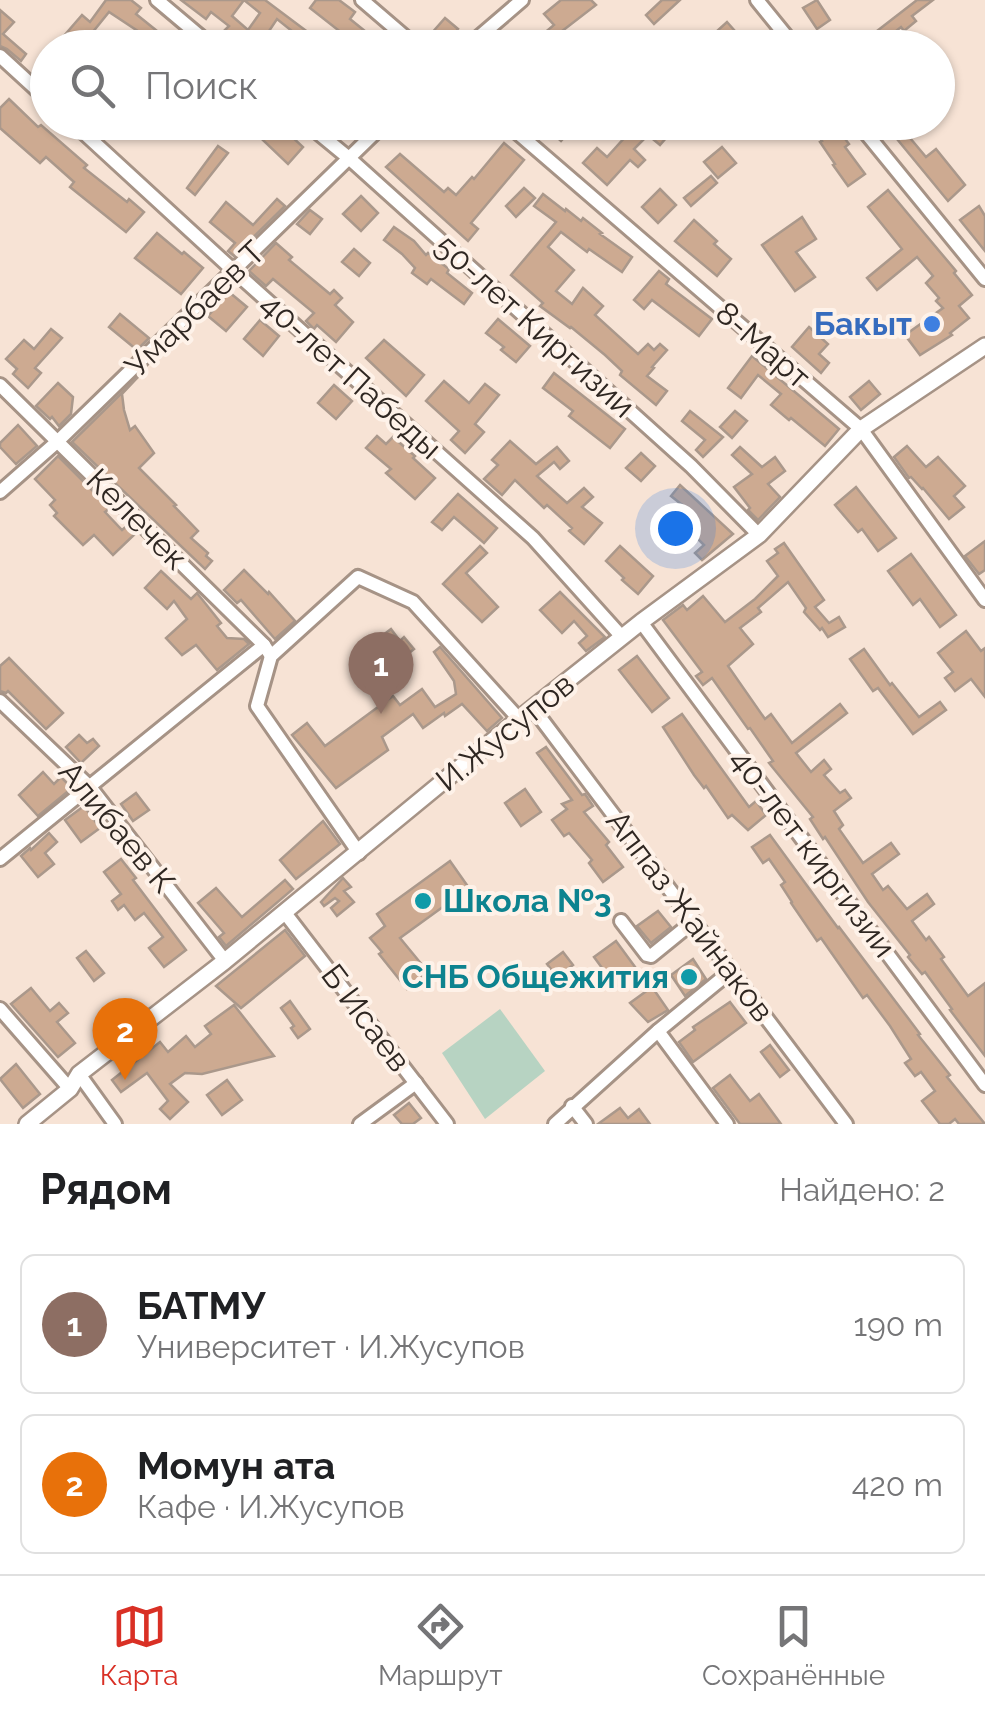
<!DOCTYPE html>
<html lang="ru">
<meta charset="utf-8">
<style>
body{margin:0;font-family:Raleway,sans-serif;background:#f2f2f2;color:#202124}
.you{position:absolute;left:675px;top:528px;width:35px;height:35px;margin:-25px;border:8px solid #fff;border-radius:50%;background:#1a73e8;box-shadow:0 0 0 15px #1a73e833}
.badge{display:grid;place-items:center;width:65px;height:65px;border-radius:50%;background:#d93025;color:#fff;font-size:32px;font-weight:700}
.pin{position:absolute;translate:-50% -82px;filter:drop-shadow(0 2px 5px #0008)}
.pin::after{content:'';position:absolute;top:52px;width:35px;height:30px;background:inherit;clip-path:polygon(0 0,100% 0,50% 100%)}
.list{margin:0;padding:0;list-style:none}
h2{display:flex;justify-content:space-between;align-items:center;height:130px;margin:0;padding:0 40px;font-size:42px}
h2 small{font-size:32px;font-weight:400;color:#757577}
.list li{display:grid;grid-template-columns:65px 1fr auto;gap:30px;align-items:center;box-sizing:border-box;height:140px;margin:0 20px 20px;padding:0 20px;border:2px solid #e0e0e0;border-radius:15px}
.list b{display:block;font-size:38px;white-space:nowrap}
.list p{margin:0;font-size:32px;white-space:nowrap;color:#757577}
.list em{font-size:32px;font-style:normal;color:#757577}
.icon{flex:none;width:55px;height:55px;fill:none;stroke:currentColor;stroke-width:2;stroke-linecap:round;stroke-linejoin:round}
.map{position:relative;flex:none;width:985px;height:1124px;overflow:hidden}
.search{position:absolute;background:#fff;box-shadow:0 2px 8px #0004;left:30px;right:30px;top:30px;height:110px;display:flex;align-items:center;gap:25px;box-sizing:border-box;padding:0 35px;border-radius:55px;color:#757577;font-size:38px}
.sheet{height:450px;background:#fff}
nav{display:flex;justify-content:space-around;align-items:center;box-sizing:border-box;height:140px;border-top:2px solid #e0e0e0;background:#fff;font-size:28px;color:#757577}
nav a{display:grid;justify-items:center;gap:5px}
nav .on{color:#d93025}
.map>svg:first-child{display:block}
</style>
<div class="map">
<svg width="985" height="1124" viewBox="0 0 985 1124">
<rect width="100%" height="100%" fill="#f7e3d5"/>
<!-- green -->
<polygon fill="#b7d3c2" points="500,1009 545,1071 485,1119 442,1053"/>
<!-- building -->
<g fill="#cdaa91" stroke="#aa988b" stroke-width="2.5" fill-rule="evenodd">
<polygon points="106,0 131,0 141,8 136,14 157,31 150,39 109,12 92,33 113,48 68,48 57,44 82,15 90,22"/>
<path d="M181,0H265L329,48H313L277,19L263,40L272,48H246L240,42L235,48H224L232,36L225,30L229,26L211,12L206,19ZM244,0L260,13L248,30L232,16Z"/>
<polygon points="316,0 339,0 355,12 350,19 386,48 361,48 310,8"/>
<polygon points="561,0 591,0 596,5 557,35 568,48 547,48 545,44 542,47 536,40 554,25 544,14"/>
<polygon points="662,0 680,0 654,24 646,15"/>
<polygon points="817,0 830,20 817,29 803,8"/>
<polygon points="917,0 933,0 912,16 916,21 904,31 901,27 875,48 855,48"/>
<polygon points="0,10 14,22 3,34 26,54 21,61 7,49 0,46"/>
<polygon points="445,18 458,29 443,46 430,35"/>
<polygon points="727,22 750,48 733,48 717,31"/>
<polygon points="9,99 38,127 41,125 87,165 84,168 127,202 129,199 144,212 126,232 70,187 74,182 46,157 40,163 0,128 0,108"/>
<polygon points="244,122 276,122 303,147 288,164"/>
<polygon points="540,122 578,122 561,141"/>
<polygon points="627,122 650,122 666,138 660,145 648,135 634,149 645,160 638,167 630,160 607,185 583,163 597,148 607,157 626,136 619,130"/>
<polygon points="807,122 832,122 849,144 845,147 865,174 848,186 833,165 835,164 820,142 822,141"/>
<polygon points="883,122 917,122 905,132 926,157 936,149 965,185 948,201"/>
<polygon points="504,143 524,160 471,223 478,229 468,241 386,167 400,154 444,192 448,188 456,195 472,177 474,179"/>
<polygon points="218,146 228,153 195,195 187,188"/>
<polygon points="722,147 736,163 718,178 704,162"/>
<polygon points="711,176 717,183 691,206 684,198"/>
<polygon points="524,188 535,198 516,217 506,206"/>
<polygon points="660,189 676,205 658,223 642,207"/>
<polygon points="888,190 956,271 954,273 972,295 959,306 969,318 950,333 952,335 920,355 905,335 943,308 936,301 939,298 926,283 933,276 917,257 877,290 867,278 902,249 868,207"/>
<polygon points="543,194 565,211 566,209 581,221 583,218 602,233 600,234 632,257 622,272 589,249 587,252 561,232 548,247 574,270 556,291 572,304 583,288 603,306 595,315 638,354 648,344 654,350 660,344 667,350 652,367 654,368 647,376 667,391 656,405 620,375 622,371 605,355 571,327 570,328 540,306 543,303 511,275 556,222 534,206"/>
<polygon points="361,196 378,213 361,231 343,214"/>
<polygon points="277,199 285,206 234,256 228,251 235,243 210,222 226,202 253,225"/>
<polygon points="979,206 985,216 985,251 960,220"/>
<polygon points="310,210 322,219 310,234 297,224"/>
<polygon points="802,217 816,239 796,252 815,277 795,291 762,245"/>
<polygon points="694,220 717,241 714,244 731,259 717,276 675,241"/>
<polygon points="394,227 414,241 426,255 428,253 449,269 447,273 472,293 464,304 431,279 427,284 412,273 415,268 402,254 384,240"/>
<polygon points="157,233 182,254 184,252 203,268 181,294 135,258"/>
<polygon points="276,243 292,257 289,260 330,294 334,290 342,298 335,305 353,322 336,342 317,325 314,329 306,321 314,313 273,279 266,286 249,271"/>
<polygon points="354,249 370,263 359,276 342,262"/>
<polygon points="659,271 669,279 666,284 712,319 699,336 652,300 644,309 634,300"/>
<polygon points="229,292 247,307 226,331 208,316"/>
<polygon points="120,314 149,338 137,350 109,327"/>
<polygon points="498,319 530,346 516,362 501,350 504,347 486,333"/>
<polygon points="260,320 279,336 263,356 244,339"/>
<polygon points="809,327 828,344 819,354 829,363 821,373 792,347"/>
<polygon points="51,329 62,338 35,368 41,373 28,388 13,374 17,369 6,359 24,340 34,349"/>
<polygon points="384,340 424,375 406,396 366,358"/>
<polygon points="752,356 839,429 825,446 791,418 789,420 771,405 781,394 758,375 741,398 728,388"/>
<polygon points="554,373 625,429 610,448 569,416 573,411 543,388"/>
<polygon points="139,376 122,394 124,410 130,430 135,426 154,453 139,468 176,505 174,506 198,531 191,538 208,553 206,556 212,561 205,569 72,442"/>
<polygon points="444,381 469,403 485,384 499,395 475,424 484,432 465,453 451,440 459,431 426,401"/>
<polygon points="869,381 880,394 861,410 850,397"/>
<polygon points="58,383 73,397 71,414 59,426 52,417 50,419 36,406"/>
<polygon points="334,385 352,401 336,419 318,403"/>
<polygon points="690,411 723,437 703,457 696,450 705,440 682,421"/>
<polygon points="735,411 747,421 732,438 720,427"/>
<polygon points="18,425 37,446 16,464 0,447 0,443"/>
<polygon points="377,436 386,444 393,437 415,456 413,458 435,478 415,499 386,473 391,469 366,448"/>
<polygon points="510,441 536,464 557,447 569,461 560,469 554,462 537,476 567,503 584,488 593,497 582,507 602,523 584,544 569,531 572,528 547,505 544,508 515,480 502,495 484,479 498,465 492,460"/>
<polygon points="907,446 926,467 938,457 965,486 954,496 964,507 949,519 923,488 922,489 911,477 909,478 894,457"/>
<polygon points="740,447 762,467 775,457 785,471 768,484 780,497 758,520 748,510 750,508 734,487 752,474 732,455"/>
<polygon points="641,453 655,466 641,481 626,468"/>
<polygon points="58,456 110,508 105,512 122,530 128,525 136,533 113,555 94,535 83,545 54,516 57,513 50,505 55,500 35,479"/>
<polygon points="680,485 733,534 702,560 695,553 704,545 681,522 691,512 671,496"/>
<polygon points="856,487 896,538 878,551 862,529 858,532 835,505"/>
<polygon points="458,494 497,528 484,543 454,517 442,530 432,522"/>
<polygon points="985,541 985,570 979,574 965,556"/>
<polygon points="784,543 824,600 815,607 829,623 839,617 845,627 828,637 822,628 820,630 804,612 806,608 788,582 758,608 761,612 740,628 753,644 728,666 765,719 771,714 792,743 840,704 847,713 796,753 811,772 824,760 831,769 824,775 840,793 845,790 851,798 834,811 843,825 839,829 863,863 891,843 899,854 872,874 883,890 888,886 907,909 927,894 934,904 912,921 926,940 929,937 944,957 941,959 968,996 985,983 985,1056 950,1010 952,1009 925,972 922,974 908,957 910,955 868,902 825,837 823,839 810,819 813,817 769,763 773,761 750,728 748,729 712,678 703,685 696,676 702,672 663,620 683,605 687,610 703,596 725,622 755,599 778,576 767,561 778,553 775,549"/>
<polygon points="480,546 487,553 466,573 498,607 482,622 443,584"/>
<polygon points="620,546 653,576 638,594 622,580 624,578 606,561"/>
<polygon points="911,554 956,615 940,627 920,599 913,605 888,571"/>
<polygon points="244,570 268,594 269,592 295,621 275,639 241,600 237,603 224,590"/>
<polygon points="161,571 191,599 197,593 221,623 217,626 227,638 244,639 249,644 217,670 196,645 182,655 166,638 187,619 174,601 167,609 145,588"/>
<polygon points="560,592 605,637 586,651 579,643 587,636 574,621 562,633 540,610"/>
<polygon points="391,629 400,641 404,637 414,649 379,677 367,662 373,657 366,648"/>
<polygon points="966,631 981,651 985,648 985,697 971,679 955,691 945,678 953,672 938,653"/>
<polygon points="440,647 502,718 487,731 462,704 445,716 444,713 423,728 413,714 382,737 388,750 336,788 292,735 307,723 325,746 393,696 400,705 422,689 435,707 456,694 454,681 434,652"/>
<polygon points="864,649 890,685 892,683 919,717 940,702 946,710 913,734 878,688 873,691 850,659"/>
<polygon points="637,656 669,698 652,712 619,670"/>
<polygon points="9,658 63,713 46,729 8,691 6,693 0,691 0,666"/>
<polygon points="682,714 749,807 756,801 766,815 748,830 732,815 728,818 706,786 704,788 694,775 663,727"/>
<polygon points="79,735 87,743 93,739 99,746 81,763 66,747"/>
<polygon points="546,747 582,795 585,794 593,806 584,812 609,842 606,845 623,867 603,882 589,863 592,860 569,833 564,836 552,820 567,809 562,804 572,800 537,753"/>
<polygon points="43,772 54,784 61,777 72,788 38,816 19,795"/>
<polygon points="525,789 541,812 521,826 505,803"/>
<polygon points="136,793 149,810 133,821 121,804"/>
<polygon points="84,806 100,828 81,842 65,820"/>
<polygon points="323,821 340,844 296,879 280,860"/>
<polygon points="49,833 57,842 45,853 54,864 38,877 21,856 30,848 31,850"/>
<polygon points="770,835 838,928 839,927 908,1018 920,1034 918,1035 950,1075 947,1077 985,1124 959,1124 955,1119 949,1124 940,1124 922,1101 935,1091 921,1072 915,1076 905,1063 911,1059 890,1026 867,995 863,998 821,938 817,941 791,903 792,902 781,885 785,882 769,859 763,863 752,847"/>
<polygon points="121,859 136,878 133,880 186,950 164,967 149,948 163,937 144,913 135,920 124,905 118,910 112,901 121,894 104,872"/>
<polygon points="450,861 469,888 400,938 428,972 407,989 379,954 382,952 370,938 385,926 377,914"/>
<polygon points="343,878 351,887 344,891 354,902 337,916 331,908 339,901 335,898 324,906 321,902"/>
<polygon points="285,880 293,889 226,946 219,937 224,933 198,903 216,888 242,917"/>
<polygon points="658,911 671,927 651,943 637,926"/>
<polygon points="285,930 305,956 241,1008 216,986"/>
<polygon points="616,941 638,971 616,987 594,957"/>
<polygon points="86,951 104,973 94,981 77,958"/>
<polygon points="563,952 573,965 557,977 547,964"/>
<polygon points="693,959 706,979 685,996 671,975"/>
<polygon points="652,987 668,1010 648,1022 630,1003"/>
<polygon points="31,988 50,1011 59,1003 68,1013 57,1022 75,1043 58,1057 11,1004"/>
<polygon points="290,1001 310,1029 298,1038 291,1028 294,1026 281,1008"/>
<polygon points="730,1002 746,1023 693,1062 679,1042 695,1030 693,1027"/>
<polygon points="234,1005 274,1056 202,1074 185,1073 170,1084 188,1102 170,1119 160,1109 168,1101 147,1073 121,1092 112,1080 160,1042 168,1052 186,1036 195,1047 211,1034 205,1026"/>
<polygon points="770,1045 789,1070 780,1077 761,1052"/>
<polygon points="16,1064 40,1094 23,1108 0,1079"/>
<polygon points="730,1075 750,1101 759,1094 781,1124 740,1124 713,1088"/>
<polygon points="227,1080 242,1100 222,1115 207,1095"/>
<polygon points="409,1103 421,1118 413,1124 402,1124 394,1115"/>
<polygon points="620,1108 628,1118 639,1109 650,1124 598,1124"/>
</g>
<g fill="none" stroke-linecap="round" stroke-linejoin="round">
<defs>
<g id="minor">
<polyline points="157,0 214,48"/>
<polyline points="362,0 418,48"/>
<polyline points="757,0 796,48"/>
<polyline points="466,48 522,0"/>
<polyline points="0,56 48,100"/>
<polyline points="72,122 234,271 533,538 622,637"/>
<polyline points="305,122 350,159 691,466 759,535"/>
<polyline points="505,122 861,429 985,600"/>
<polyline points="857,122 985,279"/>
<polyline points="0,385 264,645 271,656"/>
<polyline points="0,492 58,441 386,122"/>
<polyline points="641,622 985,1085"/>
<polyline points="0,701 90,787 225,961"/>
<polyline points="533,708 846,1124"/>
<polyline points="359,853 257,706 271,656 358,577 413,602 519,719"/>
<polyline points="0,859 264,645"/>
<polyline points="285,913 447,1124"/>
<polyline points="621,921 647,955 651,956 694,921"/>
<polyline points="0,1009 70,1089"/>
<polyline points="658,1031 727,1124"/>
<polyline points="79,1074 115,1124"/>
<polyline points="572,1106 586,1124"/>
<polyline points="360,1124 416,1083"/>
<polyline points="555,1124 658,1031 731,971"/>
</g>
<polyline id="tertiary" points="27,1124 70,1089 79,1074 225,961 519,719 641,622 759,535 861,429 985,346"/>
</defs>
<!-- minor casing -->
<use href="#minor" stroke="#a69386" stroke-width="18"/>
<!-- tertiary casing -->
<use href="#tertiary" stroke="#a69386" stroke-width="20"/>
<!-- minor -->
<use href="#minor" stroke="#fff" stroke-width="12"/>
<!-- tertiary -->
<use href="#tertiary" stroke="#fff" stroke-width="15"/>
</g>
<!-- markers -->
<circle fill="#3f7fe0" stroke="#fef2e9" stroke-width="4" cx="932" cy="324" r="10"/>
<g fill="#0f9aa8" stroke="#fef2e9" stroke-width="4">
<circle cx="423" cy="901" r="10"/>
<circle cx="689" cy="977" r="10"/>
</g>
<g text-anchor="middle" stroke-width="8" stroke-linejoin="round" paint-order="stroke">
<!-- street labels -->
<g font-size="32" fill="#2f2722" stroke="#fef2e9">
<text transform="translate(195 309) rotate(-44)" y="11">Умарбаев Т</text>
<text transform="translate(535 326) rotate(42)" y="11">50-лет Киргизии</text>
<text transform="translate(763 345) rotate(41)" y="11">8-Март</text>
<text transform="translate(351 376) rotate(42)" y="11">40-лет Пабеды</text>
<text transform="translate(137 519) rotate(45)" y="11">Келечек</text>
<text transform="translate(505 732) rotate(-39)" y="11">И.Жусупов</text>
<text transform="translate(117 827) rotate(50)" y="11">Алибаев К</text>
<text transform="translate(813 853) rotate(53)" y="11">40-лет киргизии</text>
<text transform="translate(690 916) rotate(53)" y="11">Аппаз Жайнаков</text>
<text transform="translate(366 1018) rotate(53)" y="11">Б Исаев</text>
</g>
<!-- shop labels -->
<g font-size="32" font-weight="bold" fill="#366cbe" stroke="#fef2e9" text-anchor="end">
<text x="912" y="335">Бакыт</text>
</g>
<!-- culture labels -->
<g font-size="32" font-weight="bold" fill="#0d838f" stroke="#fef2e9" text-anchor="start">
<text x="443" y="912">Школа №3</text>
<text x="669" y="988" text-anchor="end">СНБ Общежития</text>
</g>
</g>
</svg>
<div class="you"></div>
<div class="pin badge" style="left:381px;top:714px;background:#8d6e63">1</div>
<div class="pin badge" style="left:125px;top:1080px;background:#e8710a">2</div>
<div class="search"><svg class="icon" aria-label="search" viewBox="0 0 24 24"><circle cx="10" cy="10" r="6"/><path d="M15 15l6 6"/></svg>Поиск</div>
</div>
<section class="sheet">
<h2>Рядом<small>Найдено: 2</small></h2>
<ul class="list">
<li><span class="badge" style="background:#8d6e63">1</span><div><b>БАТМУ</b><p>Университет · И.Жусупов</p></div><em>190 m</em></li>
<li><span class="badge" style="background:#e8710a">2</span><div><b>Момун ата</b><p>Кафе · И.Жусупов</p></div><em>420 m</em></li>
</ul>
</section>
<nav>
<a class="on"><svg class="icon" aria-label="map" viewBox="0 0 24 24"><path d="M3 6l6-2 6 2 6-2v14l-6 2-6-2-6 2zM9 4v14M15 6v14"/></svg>Карта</a>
<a><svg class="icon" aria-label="directions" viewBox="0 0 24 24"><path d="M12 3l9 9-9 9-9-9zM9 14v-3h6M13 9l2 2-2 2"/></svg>Маршрут</a>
<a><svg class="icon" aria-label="saved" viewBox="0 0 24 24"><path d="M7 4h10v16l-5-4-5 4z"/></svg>Сохранённые</a>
</nav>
